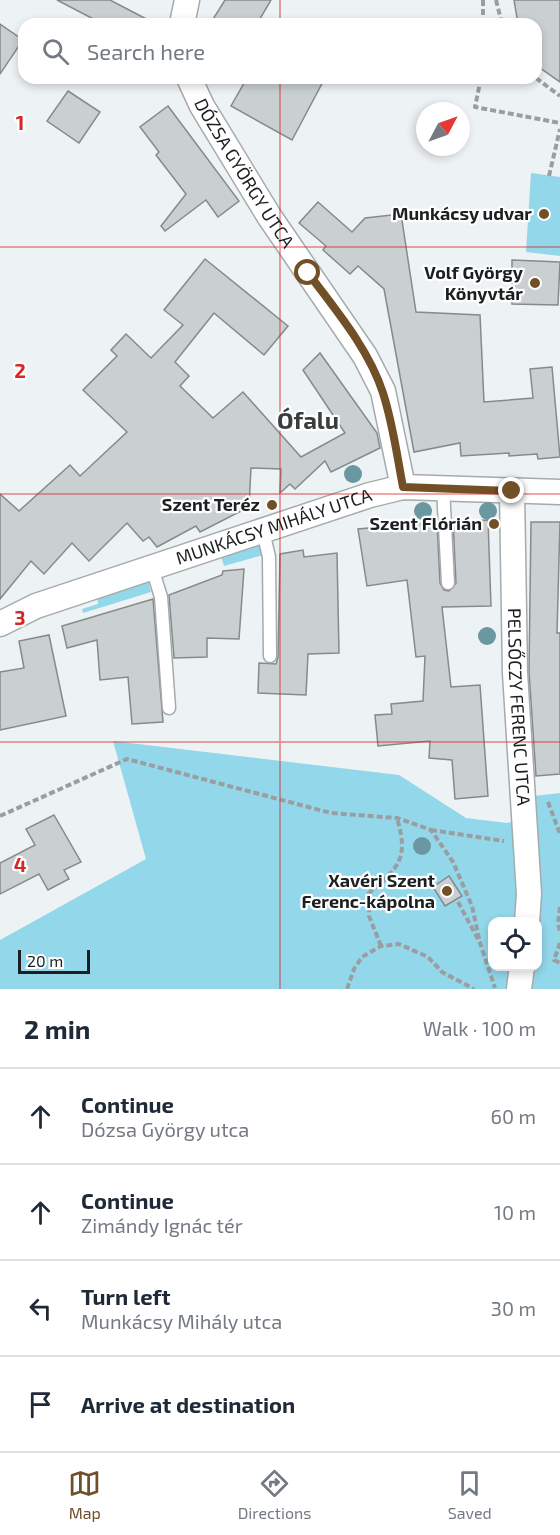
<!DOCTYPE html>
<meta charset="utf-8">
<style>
body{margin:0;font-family:"Exo 2",sans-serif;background:#f6f6f7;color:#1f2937}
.controls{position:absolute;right:18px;bottom:18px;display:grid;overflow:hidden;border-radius:12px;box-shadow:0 3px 9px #0003}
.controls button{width:54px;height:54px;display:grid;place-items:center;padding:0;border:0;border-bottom:2px solid #e0e1e3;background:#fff;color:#1f2937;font:30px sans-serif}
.compass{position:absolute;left:416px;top:102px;width:54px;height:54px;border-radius:50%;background:#fff;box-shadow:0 3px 9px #0003;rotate:49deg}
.scale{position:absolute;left:18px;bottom:15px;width:72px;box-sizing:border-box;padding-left:6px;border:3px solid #1c1e1f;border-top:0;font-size:16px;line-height:21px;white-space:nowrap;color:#1c1e1f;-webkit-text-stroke:4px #fdffff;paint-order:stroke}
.stop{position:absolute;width:18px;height:18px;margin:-14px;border:4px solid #714f27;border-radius:50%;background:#fff}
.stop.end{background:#714f27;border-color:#fff;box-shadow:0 2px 6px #0008}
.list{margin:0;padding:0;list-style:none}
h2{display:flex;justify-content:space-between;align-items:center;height:78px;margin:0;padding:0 24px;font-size:26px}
h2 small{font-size:20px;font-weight:400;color:#747a83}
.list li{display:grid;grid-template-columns:39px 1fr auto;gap:18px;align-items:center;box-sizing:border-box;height:96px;padding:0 24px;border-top:2px solid #e0e1e3}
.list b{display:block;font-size:22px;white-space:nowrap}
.list p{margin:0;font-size:20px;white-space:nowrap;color:#747a83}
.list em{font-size:20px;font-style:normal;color:#747a83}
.icon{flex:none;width:33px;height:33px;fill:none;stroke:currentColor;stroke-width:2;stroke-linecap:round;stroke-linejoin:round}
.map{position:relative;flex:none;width:560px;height:989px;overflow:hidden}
.search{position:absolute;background:#fff;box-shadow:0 3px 9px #0003;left:18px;right:18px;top:18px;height:66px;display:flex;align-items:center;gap:15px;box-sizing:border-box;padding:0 21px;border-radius:18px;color:#747a83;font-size:22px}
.sheet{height:462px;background:#fff}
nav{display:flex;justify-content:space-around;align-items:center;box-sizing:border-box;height:84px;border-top:2px solid #e0e1e3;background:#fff;font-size:16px;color:#747a83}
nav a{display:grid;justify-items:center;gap:3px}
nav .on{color:#714f27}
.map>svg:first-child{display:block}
</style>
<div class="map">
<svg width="560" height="989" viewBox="0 0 560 989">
<rect width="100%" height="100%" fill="#edf2f4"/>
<!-- green -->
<g fill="#93d7eb" fill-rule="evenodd">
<polygon points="531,173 560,177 560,256 526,252"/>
<polygon points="259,545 263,555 224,566 221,557"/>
<polygon points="148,581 151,592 83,613 82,609 98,604 97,597"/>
<path d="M113,741L399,775L466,818L507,823L535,816L534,796L560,793V989H0V940L146,859ZM492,922H538V966H492Z"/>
</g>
<!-- building -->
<g fill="#cad0d1" stroke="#858a8b" stroke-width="1.5">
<polygon points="57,0 110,0 156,24 103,24"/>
<polygon points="225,0 271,0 257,24 210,24"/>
<polygon points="514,0 560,0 560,82 536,65 536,24 518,24"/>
<polygon points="0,24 23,40 0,74"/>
<polygon points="247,78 325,78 292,140 231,106"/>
<polygon points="68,91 100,112 79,143 47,121"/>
<polygon points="168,106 239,201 218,217 206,200 165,231 161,226 186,194 156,155 159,152 140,127"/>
<polygon points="318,202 352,232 365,218 401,214 416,312 480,315 484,402 533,398 530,369 552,367 560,457 538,459 537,454 509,456 509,453 461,456 460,443 414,452 384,289 358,266 350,274 323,250 326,246 299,223"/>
<polygon points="205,259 288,326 264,355 214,313 175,362 189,376 180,386 213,418 243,392 301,457 345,433 303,370 320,353 377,433 380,448 331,472 325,461 295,489 290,484 280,493 281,469 251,468 249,507 200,532 196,526 157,547 149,537 143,541 127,523 89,561 72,543 44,574 31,561 0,599 0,494 19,511 70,465 80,476 127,432 83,390 117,356 111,350 126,334 151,358 183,325 164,310"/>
<polygon points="512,260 560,262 558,305 512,304"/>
<polygon points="488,520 491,606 442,607 451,687 480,685 488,796 455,799 452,760 429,758 430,741 378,746 375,715 392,714 391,704 423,701 425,656 416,657 407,580 367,586 358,529 437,522 440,583 444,590 449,591 456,583 453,521"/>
<polygon points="531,522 560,522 557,633 560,633 560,774 536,776 529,672"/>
<polygon points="303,550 304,557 337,553 339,653 308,654 306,695 258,693 259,663 276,664 278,657 280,554"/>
<polygon points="244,569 239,639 207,638 207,657 174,658 169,595 222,575 223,571"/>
<polygon points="153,599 163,722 132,724 128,677 100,680 97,640 67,648 62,626"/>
<polygon points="49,635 66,716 0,730 0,672 24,668 19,641"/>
<polygon points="54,815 81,862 64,870 69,879 48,890 39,874 0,894 0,863 35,845 26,829"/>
<polygon points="449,876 462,896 445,906 433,887"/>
</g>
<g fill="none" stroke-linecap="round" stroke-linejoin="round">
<defs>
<g id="lane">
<polyline points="443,488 448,583"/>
<polyline points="263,531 269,557 270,656"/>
<polyline points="152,568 161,597 169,708"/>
</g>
<g id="street">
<polyline points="182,24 187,0"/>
<path id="s1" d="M189,78L202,106L269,216L365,356L383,391L403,487"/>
<path id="s2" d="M512,491L515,673L529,894L527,922"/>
<path id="s3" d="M0,624L36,606L370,495L403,487L560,492"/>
<polyline points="519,989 522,966"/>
</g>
</defs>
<!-- lane casing -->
<use href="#lane" stroke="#a5aaac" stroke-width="15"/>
<!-- street casing -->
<use href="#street" stroke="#a5aaac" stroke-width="27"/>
<!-- path -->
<g stroke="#9a9ea0" stroke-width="4" stroke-dasharray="6 3" stroke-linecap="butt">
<polyline points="483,0 483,24"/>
<polyline points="496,0 502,24"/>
<polyline points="481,78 475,107 560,123"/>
<polyline points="536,78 560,96"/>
<polyline points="549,176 560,129"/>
<polyline points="548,802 560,834"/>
<polyline points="0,816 127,759 331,813 397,818 431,830 453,862 472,906 480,943"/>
<polyline points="431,830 504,841"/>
<polyline points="458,902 480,943 495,988"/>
<polyline points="560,907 558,924 560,931"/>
<polyline points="560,943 554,960 560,963"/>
<path d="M381,946L369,916V893C399,867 409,859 397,818"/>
<polyline points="347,989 354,969 362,957 381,946 399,944 428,957 442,972 474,989"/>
</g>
<!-- lane -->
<use href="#lane" stroke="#fff" stroke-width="12"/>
<!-- street -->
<use href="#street" stroke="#fff" stroke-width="24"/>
</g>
<!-- trees -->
<g fill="#6b97a0">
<circle cx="353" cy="474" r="9"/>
<circle cx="423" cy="511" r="9"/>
<circle cx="488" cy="511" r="9"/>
<circle cx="487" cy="636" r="9"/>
<circle cx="422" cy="846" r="9"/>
</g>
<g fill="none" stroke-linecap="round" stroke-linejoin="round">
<!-- route -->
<path stroke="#714f27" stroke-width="8" d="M308,273C335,309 369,349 383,393C393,424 397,456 403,487L512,491"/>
</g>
<!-- grid -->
<path fill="none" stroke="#d62828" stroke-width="1.5" stroke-opacity="0.55" d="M280,0V24M280,78V989M0,247H560M0,494H560M0,742H560"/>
<!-- markers -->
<g fill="#714f27" stroke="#fdffff" stroke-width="2">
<circle cx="544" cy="214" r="6"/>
<circle cx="535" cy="283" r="6"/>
<circle cx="272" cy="505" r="6"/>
<circle cx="494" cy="524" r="6"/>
<circle cx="447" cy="891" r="6"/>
</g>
<g text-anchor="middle" stroke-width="4.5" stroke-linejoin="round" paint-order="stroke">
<!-- street labels -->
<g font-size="18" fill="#1c1e1f" stroke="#fdffff">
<text dy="6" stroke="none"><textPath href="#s1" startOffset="110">DÓZSA GYÖRGY UTCA</textPath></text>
<text dy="6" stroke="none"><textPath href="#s3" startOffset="291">MUNKÁCSY MIHÁLY UTCA</textPath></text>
<text dy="6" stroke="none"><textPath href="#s2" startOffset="216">PELSŐCZY FERENC UTCA</textPath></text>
</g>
<!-- poi labels -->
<g font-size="18" font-weight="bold" fill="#1c1e1f" stroke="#fdffff" text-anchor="end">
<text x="532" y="220">Munkácsy udvar</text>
<text x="523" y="279">Volf György<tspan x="523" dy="21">Könyvtár</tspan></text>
<text x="260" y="511">Szent Teréz</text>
<text x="482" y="530">Szent Flórián</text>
<text x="435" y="887">Xavéri Szent<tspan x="435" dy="21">Ferenc-kápolna</tspan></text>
</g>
<!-- district labels -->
<g font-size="24" font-weight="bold" fill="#393d3e" stroke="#fdffff">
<text x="308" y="429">Ófalu</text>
</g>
</g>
<g font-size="20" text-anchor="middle" font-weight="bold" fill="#d62828" stroke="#fdffff" stroke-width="4.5" stroke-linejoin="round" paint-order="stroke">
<text x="20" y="130">1</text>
<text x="20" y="378">2</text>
<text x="20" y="625">3</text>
<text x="20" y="872">4</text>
</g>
</svg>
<div class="controls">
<button><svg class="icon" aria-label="locate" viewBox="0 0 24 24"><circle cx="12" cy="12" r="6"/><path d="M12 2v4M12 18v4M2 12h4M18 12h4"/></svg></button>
</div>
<svg class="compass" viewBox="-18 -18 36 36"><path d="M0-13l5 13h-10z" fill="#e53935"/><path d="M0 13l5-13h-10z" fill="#747a83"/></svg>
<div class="scale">20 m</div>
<div class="stop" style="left:308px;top:273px"></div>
<div class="stop end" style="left:512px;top:491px"></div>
<div class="search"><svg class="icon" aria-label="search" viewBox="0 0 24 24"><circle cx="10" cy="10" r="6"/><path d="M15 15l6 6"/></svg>Search here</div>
</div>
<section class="sheet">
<h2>2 min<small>Walk · 100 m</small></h2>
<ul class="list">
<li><svg class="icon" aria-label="ahead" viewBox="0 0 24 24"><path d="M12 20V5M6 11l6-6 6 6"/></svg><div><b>Continue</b><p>Dózsa György utca</p></div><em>60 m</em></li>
<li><svg class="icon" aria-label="ahead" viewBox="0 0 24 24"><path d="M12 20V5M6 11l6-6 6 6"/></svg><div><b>Continue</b><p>Zimándy Ignác tér</p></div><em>10 m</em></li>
<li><svg class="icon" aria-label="left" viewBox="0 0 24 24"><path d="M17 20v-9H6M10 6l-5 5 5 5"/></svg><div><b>Turn left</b><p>Munkácsy Mihály utca</p></div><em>30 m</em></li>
<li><svg class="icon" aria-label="arrive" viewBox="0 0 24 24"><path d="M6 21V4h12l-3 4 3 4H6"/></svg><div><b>Arrive at destination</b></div></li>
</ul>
</section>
<nav>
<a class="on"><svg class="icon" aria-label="map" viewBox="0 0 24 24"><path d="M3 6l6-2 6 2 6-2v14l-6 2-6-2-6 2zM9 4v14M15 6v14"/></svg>Map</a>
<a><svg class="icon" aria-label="directions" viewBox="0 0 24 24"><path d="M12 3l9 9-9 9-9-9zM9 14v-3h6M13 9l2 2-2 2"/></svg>Directions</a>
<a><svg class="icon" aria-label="saved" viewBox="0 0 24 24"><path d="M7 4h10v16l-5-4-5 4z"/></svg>Saved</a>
</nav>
